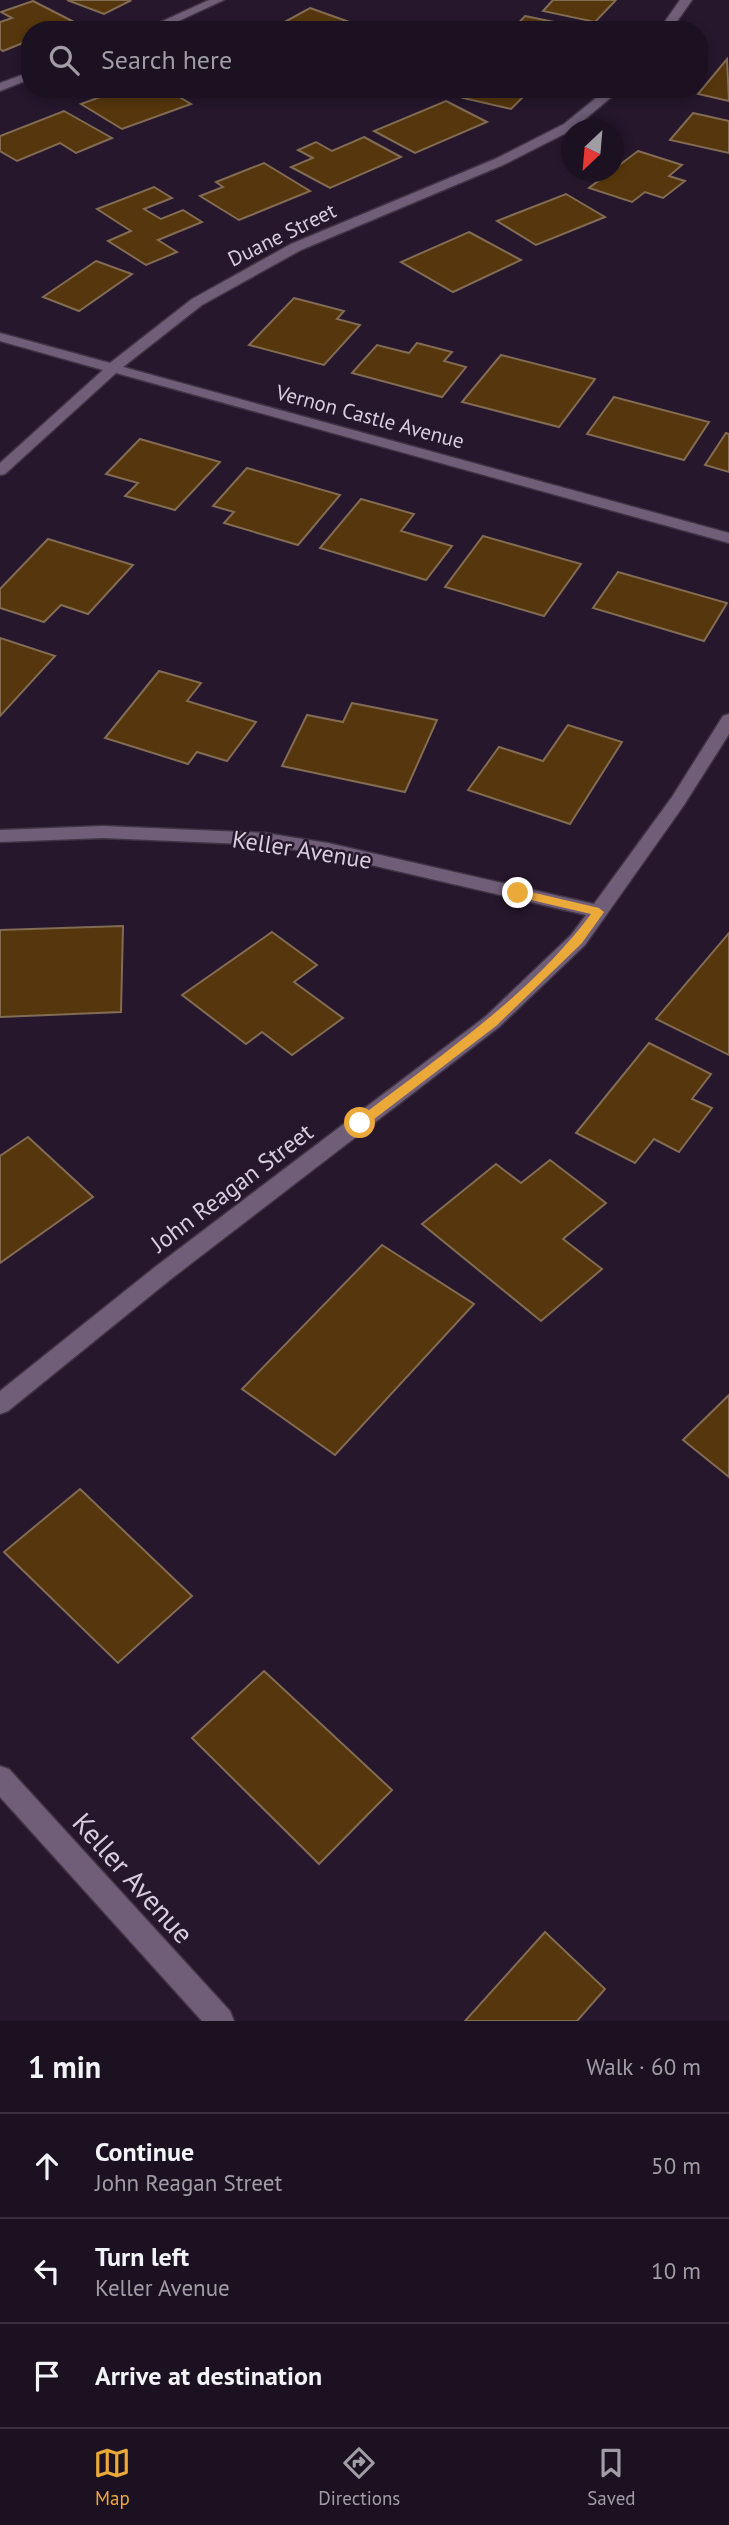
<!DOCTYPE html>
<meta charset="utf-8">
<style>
body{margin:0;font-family:"PT Sans",sans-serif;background:#251a2a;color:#f1f3f6}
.compass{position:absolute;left:561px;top:119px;width:63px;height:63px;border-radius:50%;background:#1c1121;box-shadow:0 4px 10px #0003;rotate:206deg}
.stop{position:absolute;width:21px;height:21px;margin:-16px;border:5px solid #eba93a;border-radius:50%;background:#fff}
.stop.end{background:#eba93a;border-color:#fff;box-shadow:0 2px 7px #0008}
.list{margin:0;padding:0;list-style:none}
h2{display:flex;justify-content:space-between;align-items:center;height:91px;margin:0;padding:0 28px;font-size:30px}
h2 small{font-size:23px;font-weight:400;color:#a09da5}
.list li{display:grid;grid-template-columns:46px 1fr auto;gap:21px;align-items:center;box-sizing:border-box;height:105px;padding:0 28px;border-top:2px solid #3a313f}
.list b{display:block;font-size:26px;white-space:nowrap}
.list p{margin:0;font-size:23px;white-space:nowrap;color:#a09da5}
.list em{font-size:23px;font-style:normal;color:#a09da5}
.icon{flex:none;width:38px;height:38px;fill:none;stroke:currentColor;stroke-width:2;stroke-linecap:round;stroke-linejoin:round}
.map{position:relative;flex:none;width:729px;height:2021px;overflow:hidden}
.search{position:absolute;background:#1c1121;box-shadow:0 4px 10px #0003;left:21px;right:21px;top:21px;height:77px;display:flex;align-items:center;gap:18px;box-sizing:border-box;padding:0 24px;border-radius:28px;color:#a09da5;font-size:26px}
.sheet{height:406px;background:#1c1121}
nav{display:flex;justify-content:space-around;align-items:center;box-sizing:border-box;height:98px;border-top:2px solid #3a313f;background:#1c1121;font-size:19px;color:#a09da5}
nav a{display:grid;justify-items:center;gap:4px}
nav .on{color:#eba93a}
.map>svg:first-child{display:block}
</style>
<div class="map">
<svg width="729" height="2021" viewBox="0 0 729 2021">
<rect width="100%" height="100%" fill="#26172c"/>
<!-- building -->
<g fill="#55360d" stroke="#826c53" stroke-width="2">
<polygon points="67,0 127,0 130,1 104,14"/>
<polygon points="553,0 616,0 595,22 543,11"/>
<polygon points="33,1 76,23 58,30 30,30 30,40 3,51 0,49 0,22 12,18 1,12"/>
<polygon points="310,8 355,24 344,30 270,30"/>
<polygon points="525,16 588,29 512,30"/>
<polygon points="727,59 729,101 698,94"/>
<polygon points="122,89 166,89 191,104 122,129 81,104"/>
<polygon points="472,89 531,89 511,109 463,98"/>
<polygon points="446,101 487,122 415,153 374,131"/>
<polygon points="64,111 112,138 76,153 60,143 17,161 0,151 0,136"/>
<polygon points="693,113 729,121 729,153 670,140"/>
<polygon points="364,137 401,157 330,188 291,167 313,158 298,150 316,142 332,151"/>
<polygon points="638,151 682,165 669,176 685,181 663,198 645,192 632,202 589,188"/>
<polygon points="264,163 310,191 239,220 200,196 223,187 216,182"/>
<polygon points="154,187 172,198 144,209 161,219 183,210 202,222 158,240 177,252 146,265 108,241 131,231 97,209"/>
<polygon points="566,194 605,217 536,245 497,221"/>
<polygon points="469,232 521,260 453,292 401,262"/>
<polygon points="96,261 132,274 79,311 43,297"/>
<polygon points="294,298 344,311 337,319 360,325 324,365 249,345"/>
<polygon points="417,343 452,352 444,361 466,367 442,397 352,373 377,345 409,353"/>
<polygon points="501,355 595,379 559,427 462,402"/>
<polygon points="614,397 709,422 684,460 587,434"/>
<polygon points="726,433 729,434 729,472 705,465"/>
<polygon points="140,439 220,462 175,510 125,496 138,483 106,474"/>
<polygon points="247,468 340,495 298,545 224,523 234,512 213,506"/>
<polygon points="361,499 414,514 401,531 452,546 426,580 320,548"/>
<polygon points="483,536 581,564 544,616 445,587"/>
<polygon points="48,539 133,565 88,614 61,605 44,622 0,608 0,589"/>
<polygon points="618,572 727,603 704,641 593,608"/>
<polygon points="0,638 55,656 0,716"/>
<polygon points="159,671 201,683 187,701 256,722 227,761 197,752 188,764 105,738"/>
<polygon points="352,703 437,720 405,792 282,766 307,715 343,722"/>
<polygon points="568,725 622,742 570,824 468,790 499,747 543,761"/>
<polygon points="123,926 121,1012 0,1017 0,930"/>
<polygon points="272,932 317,965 294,982 343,1018 292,1055 262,1032 246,1044 182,995"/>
<polygon points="729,933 729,1055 656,1019"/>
<polygon points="649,1043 711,1074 692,1099 712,1108 679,1152 654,1139 635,1163 576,1133"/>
<polygon points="28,1137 93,1197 0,1263 0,1156"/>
<polygon points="550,1160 606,1203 563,1239 602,1269 541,1321 422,1224 496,1164 521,1183"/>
<polygon points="382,1245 474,1304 335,1455 242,1389"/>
<polygon points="729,1395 729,1477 683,1440"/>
<polygon points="80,1489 192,1596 118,1663 4,1552"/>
<polygon points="264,1671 392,1790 319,1864 192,1738"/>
<polygon points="545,1932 605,1989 577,2021 465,2021"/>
</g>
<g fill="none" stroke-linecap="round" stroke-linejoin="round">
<defs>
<g id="minor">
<polygon points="209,0 224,0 159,30 143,30"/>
<polygon points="680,0 692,0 671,30 659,30"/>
<polygon points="30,72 30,79 0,91 0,83"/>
<polygon points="607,89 621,89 572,130 503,165 301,250 202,305 123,367 729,533 729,543 116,373 5,474 0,475 0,463 103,370 0,341 0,333 110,363 192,299 291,244 495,159 564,124"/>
<polygon points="729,714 729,734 684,805 585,945 499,1027 171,1279 8,1411 0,1414 0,1391 155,1267 485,1017 571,935 586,915 328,855 265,845 103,838 0,842 0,830 103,826 265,833 328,843 594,904 672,797 723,716"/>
<polygon points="0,1766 9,1769 230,2011 234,2021 202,2021 0,1797"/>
</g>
</defs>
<!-- minor casing -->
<use href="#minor" stroke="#3f3344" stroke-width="3"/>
<!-- minor -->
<use href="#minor" fill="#705e79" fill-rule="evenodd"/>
</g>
<!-- route -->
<path fill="#eba93a" d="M518,889L599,908L604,912L582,943L496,1026L365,1126H356V1120C438,1057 529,997 591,914L514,896V890Z"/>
<g text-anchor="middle" stroke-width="5" stroke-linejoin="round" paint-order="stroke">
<!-- far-street labels -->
<g font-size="21" fill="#d7cddc" stroke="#26172c">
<text transform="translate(282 235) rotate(-26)" y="7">Duane Street</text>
<text transform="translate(370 417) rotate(15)" y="7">Vernon Castle Avenue</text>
</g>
<!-- street labels -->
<g font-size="24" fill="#d7cddc" stroke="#26172c">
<text transform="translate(302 850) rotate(9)" y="8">Keller Avenue</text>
<text transform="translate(232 1188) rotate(-37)" y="8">John Reagan Street</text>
</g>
<!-- near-street labels -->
<g font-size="28" fill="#d7cddc" stroke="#26172c">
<text transform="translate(133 1878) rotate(48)" y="10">Keller Avenue</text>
</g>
</g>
</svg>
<svg class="compass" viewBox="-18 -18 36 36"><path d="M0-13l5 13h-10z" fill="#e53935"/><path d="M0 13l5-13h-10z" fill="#a09da5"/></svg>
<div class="stop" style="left:360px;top:1123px"></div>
<div class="stop end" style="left:518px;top:893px"></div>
<div class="search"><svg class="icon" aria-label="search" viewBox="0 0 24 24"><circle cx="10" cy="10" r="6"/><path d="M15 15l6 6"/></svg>Search here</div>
</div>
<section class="sheet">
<h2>1 min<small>Walk · 60 m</small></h2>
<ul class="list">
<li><svg class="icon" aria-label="ahead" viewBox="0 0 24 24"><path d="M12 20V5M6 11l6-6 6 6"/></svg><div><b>Continue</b><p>John Reagan Street</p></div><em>50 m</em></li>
<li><svg class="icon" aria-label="left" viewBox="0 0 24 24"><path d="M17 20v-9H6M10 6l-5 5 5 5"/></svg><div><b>Turn left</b><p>Keller Avenue</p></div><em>10 m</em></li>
<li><svg class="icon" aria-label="arrive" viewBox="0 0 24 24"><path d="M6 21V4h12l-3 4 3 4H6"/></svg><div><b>Arrive at destination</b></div></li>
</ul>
</section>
<nav>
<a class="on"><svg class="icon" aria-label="map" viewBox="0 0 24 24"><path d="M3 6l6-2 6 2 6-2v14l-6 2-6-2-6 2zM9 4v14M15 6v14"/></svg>Map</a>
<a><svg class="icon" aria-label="directions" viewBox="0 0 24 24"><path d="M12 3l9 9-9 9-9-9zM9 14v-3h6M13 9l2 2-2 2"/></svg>Directions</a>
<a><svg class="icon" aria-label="saved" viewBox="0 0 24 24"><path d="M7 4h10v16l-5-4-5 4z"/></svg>Saved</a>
</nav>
